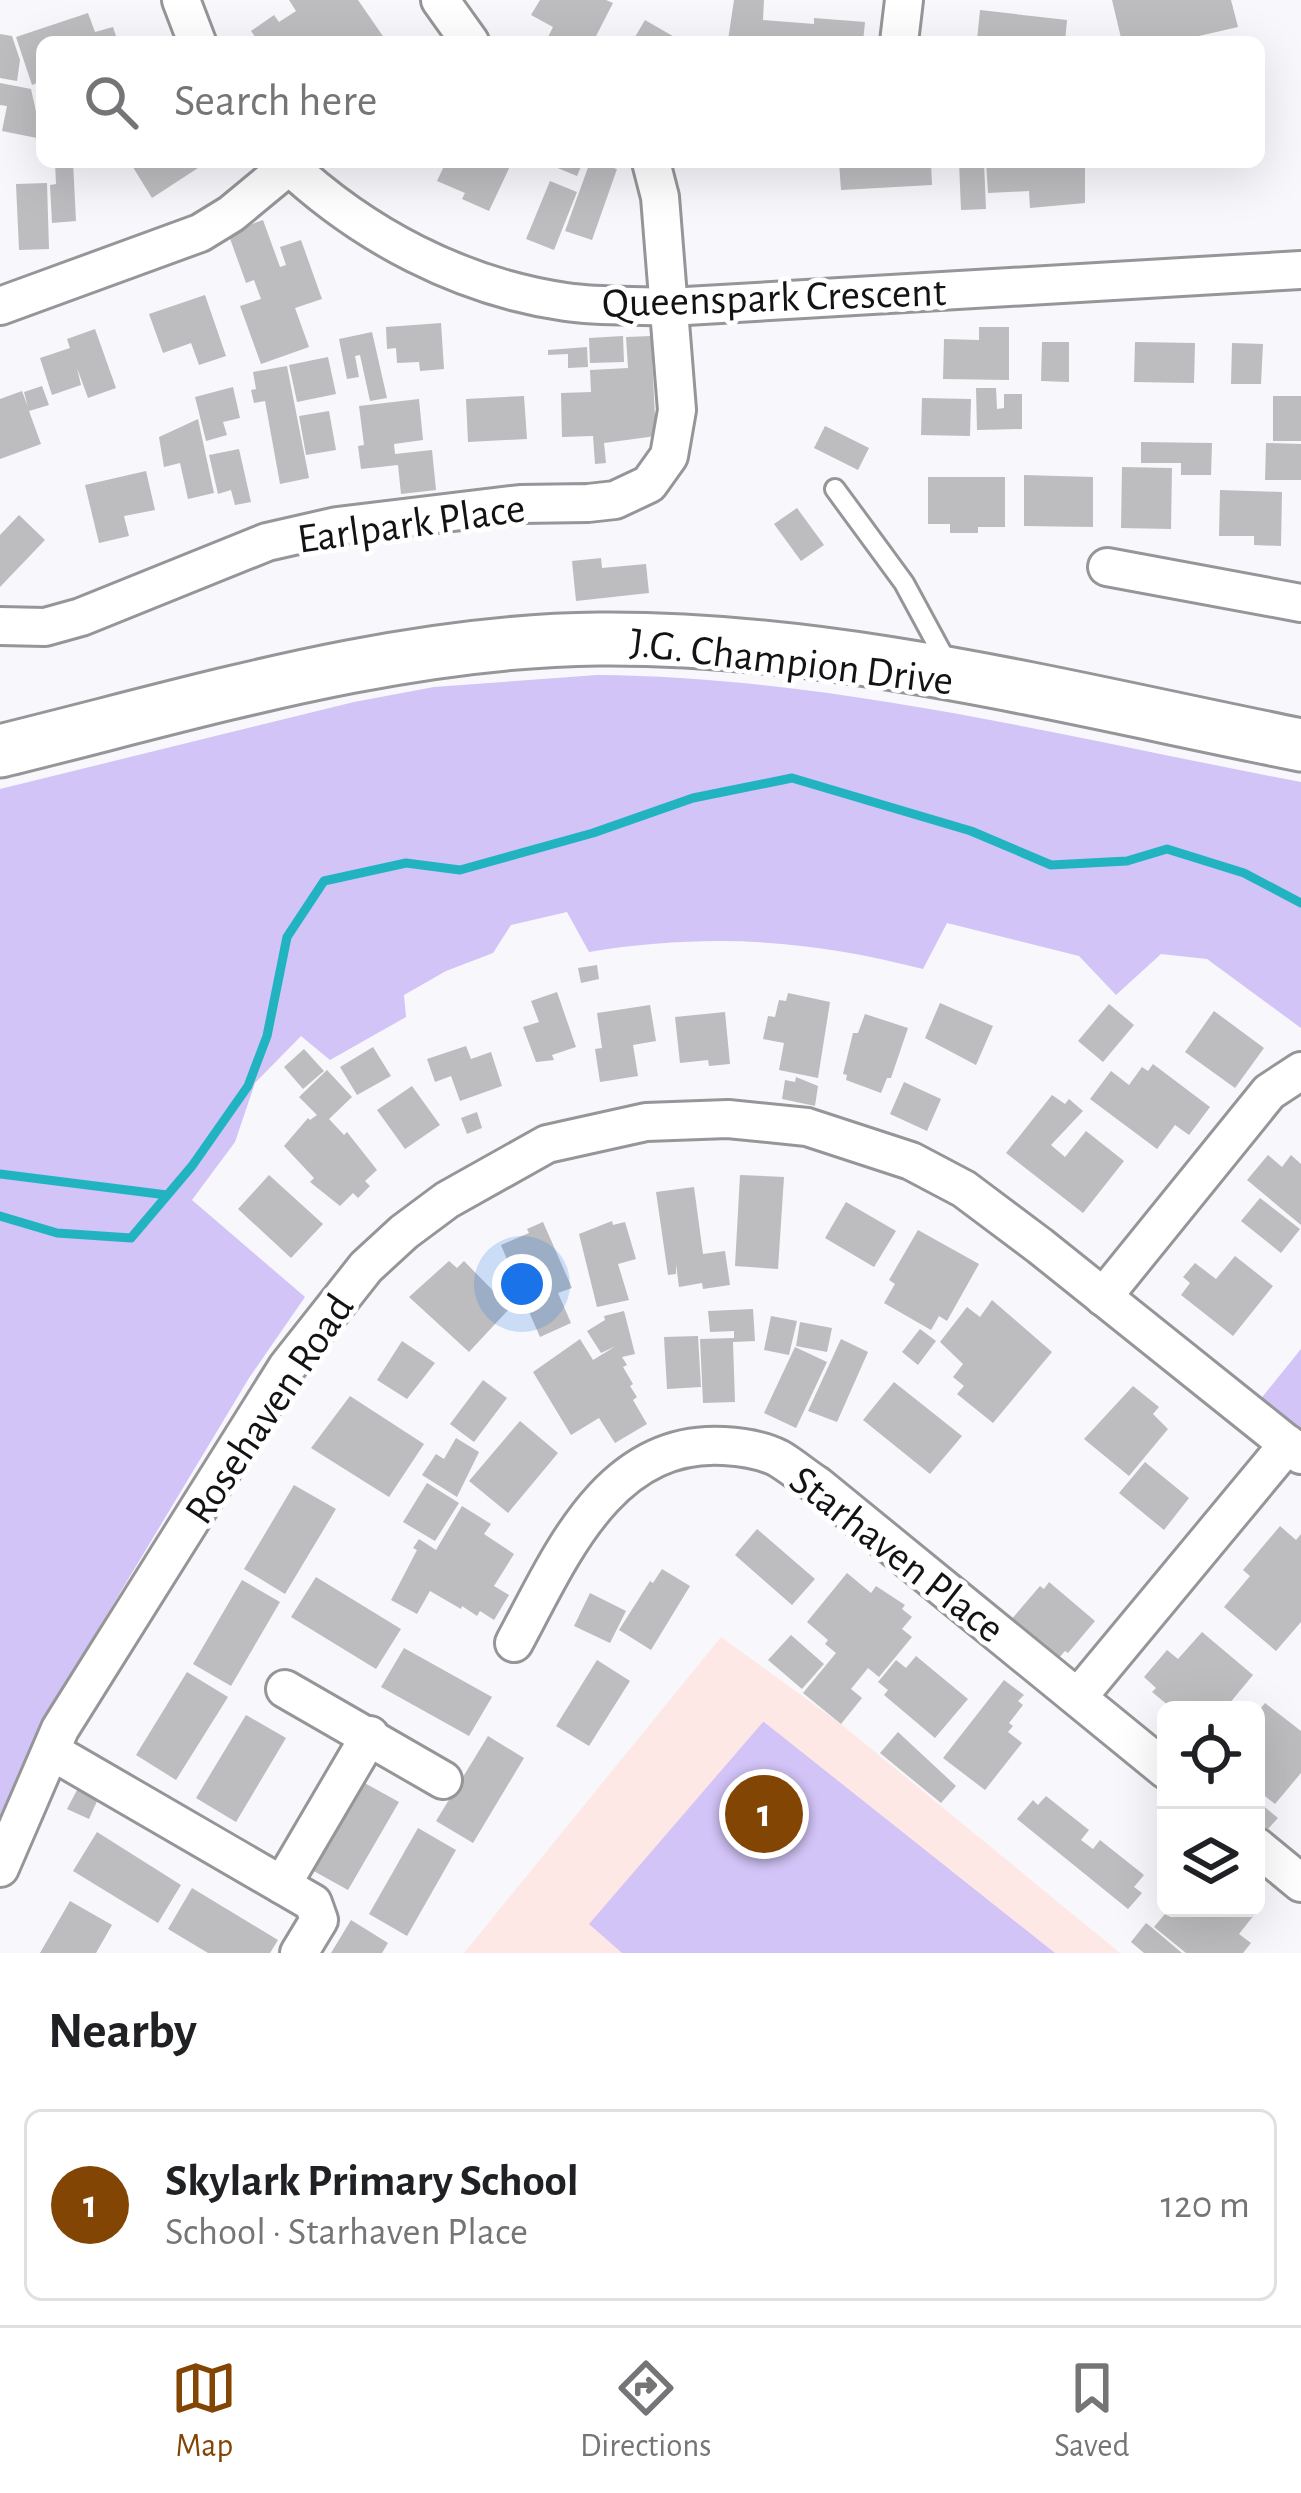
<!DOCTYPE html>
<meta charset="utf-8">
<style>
body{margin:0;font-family:"Alegreya Sans",sans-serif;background:#f6f6f6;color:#202124}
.controls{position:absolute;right:36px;bottom:36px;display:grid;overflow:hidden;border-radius:18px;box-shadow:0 12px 48px #0002}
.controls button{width:108px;height:108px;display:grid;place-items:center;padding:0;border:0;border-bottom:3px solid #e0e0e0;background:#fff;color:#202124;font:60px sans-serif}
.you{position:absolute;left:522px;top:1284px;width:42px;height:42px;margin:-30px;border:9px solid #fff;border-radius:50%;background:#1a73e8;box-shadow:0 0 0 18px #1a73e833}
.badge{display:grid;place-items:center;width:78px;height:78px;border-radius:50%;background:#834504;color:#fff;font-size:39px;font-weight:700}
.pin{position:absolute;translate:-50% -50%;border:6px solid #fff;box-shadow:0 3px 12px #0006}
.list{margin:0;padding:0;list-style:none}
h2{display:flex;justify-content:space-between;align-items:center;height:156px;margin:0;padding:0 48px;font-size:51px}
h2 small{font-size:39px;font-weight:400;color:#757577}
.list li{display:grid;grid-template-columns:78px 1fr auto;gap:36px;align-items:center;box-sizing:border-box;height:192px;margin:0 24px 24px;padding:0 24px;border:3px solid #e0e0e0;border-radius:18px}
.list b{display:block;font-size:45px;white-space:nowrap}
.list p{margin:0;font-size:39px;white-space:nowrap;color:#757577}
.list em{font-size:39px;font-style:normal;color:#757577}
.icon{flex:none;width:66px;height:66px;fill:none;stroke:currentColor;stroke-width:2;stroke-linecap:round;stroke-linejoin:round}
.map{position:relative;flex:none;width:1301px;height:1953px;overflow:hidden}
.search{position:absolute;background:#fff;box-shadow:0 12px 48px #0002;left:36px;right:36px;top:36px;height:132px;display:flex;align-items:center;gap:30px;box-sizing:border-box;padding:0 42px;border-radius:18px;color:#757577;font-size:45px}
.sheet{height:372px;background:#fff}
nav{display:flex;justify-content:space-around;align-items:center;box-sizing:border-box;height:168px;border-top:3px solid #e0e0e0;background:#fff;font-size:33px;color:#757577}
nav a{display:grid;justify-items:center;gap:6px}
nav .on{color:#834504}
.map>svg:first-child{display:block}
</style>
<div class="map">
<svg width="1301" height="1953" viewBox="0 0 1301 1953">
<rect width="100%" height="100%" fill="#f8f7fb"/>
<!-- education -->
<polygon fill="#fee8e6" points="721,1637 841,1724 1120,1953 464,1953"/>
<!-- green -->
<g fill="#d2c4f7">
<path d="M597,675C834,677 1069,738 1301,782V1028L1207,959L1161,954L1116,995L1079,956L947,923L923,969C807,939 708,933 589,952L567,912L511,925L493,953L446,971L404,995L406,1017L330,1060L301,1036L255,1083L235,1142L192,1200L305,1297L249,1378L43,1721L0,1817V789L354,702L434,687Z"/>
<polygon points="1301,1349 1301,1434 1259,1401"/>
<polygon points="763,1722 764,1722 1055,1953 622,1953 589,1924"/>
</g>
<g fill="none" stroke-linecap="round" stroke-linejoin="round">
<!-- stream -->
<g stroke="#21b3c0" stroke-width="9">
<polyline points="0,1174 167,1195"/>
<polyline points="0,1216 57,1233 131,1238 192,1166 248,1086 267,1036 287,937 324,881 406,863 460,870 593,833 693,798 792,778 971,831 1051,865 1127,861 1167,849 1244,873 1301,903"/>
</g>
</g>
<!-- building -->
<g fill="#bdbcbf">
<polygon points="289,0 358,0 387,42 259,42 251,31 274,15 279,22 296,11"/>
<polygon points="540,0 606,0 613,3 593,42 557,42 548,37 553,27 531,15"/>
<polygon points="734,0 764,0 763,20 814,24 814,18 865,22 863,42 733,42 728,40"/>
<polygon points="1112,0 1231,0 1238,27 1173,42 1122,42"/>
<polygon points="980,10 1067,20 1065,42 977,40"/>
<polygon points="88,13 95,32 113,27 118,42 74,42 72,38 42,42 42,81 32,85 16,37"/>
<polygon points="645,20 683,42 632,42"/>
<polygon points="0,34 12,36 20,60 17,81 0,78"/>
<polygon points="0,83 31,89 42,139 2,131 7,106 0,105"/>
<polygon points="55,162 73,162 76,221 52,223 50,185 56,184"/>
<polygon points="134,162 199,162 201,166 152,198 131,164"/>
<polygon points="446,162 512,162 489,211 462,199 465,193 437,181"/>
<polygon points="543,162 583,162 577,176"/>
<polygon points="590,162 617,169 592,240 565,231"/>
<polygon points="839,162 931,162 932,185 841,190"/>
<polygon points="959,162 984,162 986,209 961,210"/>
<polygon points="986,162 1085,162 1085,203 1030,208 1029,191 988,193"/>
<polygon points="550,181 577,192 554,250 526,239"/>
<polygon points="47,183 49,249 19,250 16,184"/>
<polygon points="263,220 280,267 286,265 280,247 301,240 322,299 295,308 309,347 261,364 240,306 261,299 254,280 246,283 228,233"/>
<polygon points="205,295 226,356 199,365 191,343 163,353 149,314"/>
<polygon points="441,323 444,369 420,371 419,362 397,363 396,348 387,349 386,327"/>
<polygon points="979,327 1009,327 1009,380 943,379 944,339 979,340"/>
<polygon points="95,329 116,388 88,398 77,368 81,385 52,395 40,358 70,348 67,339"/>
<polygon points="372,332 387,398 370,401 360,355 355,356 359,377 347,379 339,339"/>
<polygon points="623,336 624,362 590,363 589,338"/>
<polygon points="651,336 656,436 604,443 606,463 595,464 593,436 562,437 561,393 591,392 590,370 628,368 626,337"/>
<polygon points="1042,342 1069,342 1069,382 1041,381"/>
<polygon points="1135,342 1195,343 1194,383 1134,382"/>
<polygon points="1232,343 1263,344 1261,384 1231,384"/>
<polygon points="587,347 588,367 568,368 568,354 548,355 548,350"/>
<polygon points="328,357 336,394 297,402 289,365"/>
<polygon points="287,366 309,478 280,484 265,401 254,403 251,390 256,389 253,372"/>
<polygon points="42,386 49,405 29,411 41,444 0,459 0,399 22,391 28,407 24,392"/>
<polygon points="233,387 240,418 223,422 227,435 206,441 195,397"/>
<polygon points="976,388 996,388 997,409 1004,408 1004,394 1022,394 1022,429 977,430"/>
<polygon points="524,396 527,439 468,442 466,399"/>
<rect x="1273" y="396" width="28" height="45"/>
<polygon points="922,398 971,399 970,436 921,435"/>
<polygon points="419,399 423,440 394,444 395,454 432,450 436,490 401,494 398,465 361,469 358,446 364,445 359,406"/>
<polygon points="329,411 336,450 306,455 299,416"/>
<polygon points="198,419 214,493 188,499 180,463 164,467 159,437"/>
<polygon points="825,426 869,448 858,470 814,448"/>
<polygon points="1141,442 1212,443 1211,475 1181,475 1181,463 1141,463"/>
<polygon points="1266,443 1301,444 1301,480 1265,480"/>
<polygon points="239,449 251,502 235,505 231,490 218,494 209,455"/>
<polygon points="1122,467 1172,468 1171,529 1121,528"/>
<polygon points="146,471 155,510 124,516 129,536 99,543 85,485"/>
<polygon points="1024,475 1093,477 1093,527 1024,526"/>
<polygon points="928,477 1005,477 1005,527 978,527 978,533 950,533 950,524 928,524"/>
<polygon points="1220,490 1282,492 1281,546 1254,545 1254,536 1219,536"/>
<polygon points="797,508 824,545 801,561 774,524"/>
<polygon points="19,515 45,540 0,587 0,535"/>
<polygon points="601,558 602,568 646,564 649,593 576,601 572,561"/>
<polygon points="597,965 599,979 581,983 578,968"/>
<polygon points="557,992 576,1047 552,1055 554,1060 536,1062 523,1027 539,1022 531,1001"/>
<polygon points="788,993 830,1002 818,1078 779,1070 784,1043 763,1039 768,1016 775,1017 779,1000 786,1001"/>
<polygon points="940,1003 993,1026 976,1065 925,1038"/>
<polygon points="1109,1004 1134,1025 1103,1062 1078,1041"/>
<polygon points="650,1005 656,1041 633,1045 638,1076 600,1082 595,1049 602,1048 597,1013"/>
<polygon points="1214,1011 1264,1048 1235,1088 1185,1052"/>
<polygon points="725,1012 730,1064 709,1066 708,1060 680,1063 675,1017"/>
<polygon points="865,1014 908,1028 891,1078 887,1078 881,1093 846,1080 847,1075 843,1074 853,1033 858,1033"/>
<polygon points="466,1046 471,1059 491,1052 502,1086 460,1101 451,1076 435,1082 427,1059"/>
<polygon points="373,1047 391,1076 357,1095 340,1067"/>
<polygon points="304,1049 324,1071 303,1089 284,1067"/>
<polygon points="1153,1064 1210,1107 1189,1135 1175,1125 1157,1149 1090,1099 1111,1071 1129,1085 1142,1067 1148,1071"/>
<polygon points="327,1070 352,1097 329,1119 344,1135 347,1132 377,1170 365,1181 370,1186 358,1198 353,1193 340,1206 310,1182 314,1178 284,1146 308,1118 310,1120 317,1115 299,1097"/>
<polygon points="796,1077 818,1086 815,1106 782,1099 785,1080 795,1082"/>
<polygon points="904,1082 941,1099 927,1131 890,1114"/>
<polygon points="412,1086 440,1125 405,1149 377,1110"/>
<polygon points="1052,1095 1065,1104 1069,1099 1083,1111 1051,1145 1065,1157 1086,1131 1124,1161 1083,1213 1006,1153"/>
<polygon points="477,1112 482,1128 467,1134 461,1118"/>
<polygon points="1268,1155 1282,1167 1291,1155 1301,1164 1301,1225 1247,1180"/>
<polygon points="269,1175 323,1224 291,1258 238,1209"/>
<polygon points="740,1175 784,1177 778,1269 735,1266"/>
<polygon points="694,1187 703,1254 725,1251 730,1285 703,1289 702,1283 679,1287 676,1264 676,1274 668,1275 656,1192"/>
<polygon points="1260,1198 1300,1229 1281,1253 1241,1221"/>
<polygon points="846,1202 896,1231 874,1267 825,1238"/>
<polygon points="612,1221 613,1225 625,1222 636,1259 618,1264 629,1300 597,1307 579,1234"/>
<polygon points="543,1222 572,1288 558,1293 571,1323 540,1337 526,1305 549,1295 540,1273 517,1283 501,1245 529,1233 527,1229"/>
<polygon points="918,1230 979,1264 947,1321 939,1316 931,1330 884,1303 895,1284 889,1280"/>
<polygon points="1235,1256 1273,1286 1233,1336 1181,1295 1190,1283 1183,1277 1195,1263 1216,1279"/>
<polygon points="449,1261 457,1268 464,1261 510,1308 469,1352 409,1297"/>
<polygon points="992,1300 1052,1352 993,1423 957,1394 964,1386 953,1377 963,1364 940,1342 967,1307 980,1317"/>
<polygon points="753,1309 755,1341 733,1342 735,1402 703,1403 700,1339 734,1338 734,1331 710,1332 708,1311"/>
<polygon points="624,1311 635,1354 622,1357 627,1365 623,1367 633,1384 630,1386 637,1397 633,1400 647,1424 615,1443 599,1418 571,1435 533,1372 580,1339 593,1360 616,1346 601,1353 587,1331 605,1320 604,1316"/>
<polygon points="771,1316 797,1321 789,1355 764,1350"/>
<polygon points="800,1322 832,1328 827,1352 796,1346"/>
<polygon points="920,1329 936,1341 918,1365 902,1352"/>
<polygon points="698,1336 701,1387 667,1389 664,1337"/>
<polygon points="841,1339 868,1352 837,1422 808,1411"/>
<polygon points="402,1341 435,1363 407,1399 377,1380"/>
<polygon points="795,1347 827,1362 796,1428 764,1413"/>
<polygon points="483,1380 507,1398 474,1442 450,1424"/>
<polygon points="894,1382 962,1436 930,1474 863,1420"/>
<polygon points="1133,1386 1159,1407 1153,1414 1168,1429 1129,1476 1084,1439"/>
<polygon points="350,1396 424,1444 389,1497 311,1448"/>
<polygon points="520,1421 558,1453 508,1513 469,1481"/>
<polygon points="456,1438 479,1452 457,1497 422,1475 436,1454 444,1459"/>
<polygon points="1145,1462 1189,1498 1164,1530 1119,1493"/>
<polygon points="427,1483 459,1503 435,1541 403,1522"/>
<polygon points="294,1485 336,1509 285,1594 244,1569"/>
<polygon points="462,1506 491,1524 484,1534 514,1554 494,1586 509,1595 494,1620 480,1611 477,1616 462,1606 461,1609 430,1591 417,1614 391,1600 417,1550 413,1548 419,1539 436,1550"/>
<polygon points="1280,1526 1296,1540 1301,1534 1301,1622 1276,1651 1224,1607 1250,1576 1243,1570"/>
<polygon points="757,1529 815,1579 792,1605 735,1555"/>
<polygon points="662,1569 690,1586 651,1650 619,1630 650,1581 653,1583"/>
<polygon points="847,1573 871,1593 876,1586 905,1605 902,1609 912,1617 902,1629 912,1637 879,1677 868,1668 851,1689 862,1698 841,1724 803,1693 836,1653 825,1644 828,1640 807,1622"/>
<polygon points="316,1577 401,1629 376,1669 291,1617"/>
<polygon points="242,1580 280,1602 231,1686 193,1664"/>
<polygon points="1049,1582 1095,1621 1068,1653 1065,1651 1057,1660 1010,1621 1040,1586 1044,1589"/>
<polygon points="590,1593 626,1611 610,1643 574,1626"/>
<polygon points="1202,1632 1253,1675 1224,1710 1174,1710 1152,1692 1156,1688 1144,1677 1167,1650 1178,1659"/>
<polygon points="791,1635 824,1664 802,1689 768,1660"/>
<polygon points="404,1648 492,1697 469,1736 381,1687"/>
<polygon points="916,1656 968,1699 935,1738 884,1695 888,1690 878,1682 896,1660 906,1668"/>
<polygon points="597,1660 630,1681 589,1746 556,1726"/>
<polygon points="187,1672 228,1697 176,1780 136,1755"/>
<polygon points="1004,1680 1024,1695 1018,1701 1023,1705 1009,1723 1013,1726 1008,1732 1022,1743 985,1790 943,1758"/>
<polygon points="1265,1703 1301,1731 1301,1773 1275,1804 1256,1789 1256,1771 1261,1765 1256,1761 1256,1714"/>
<polygon points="246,1715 286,1738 236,1822 196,1798"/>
<polygon points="898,1732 956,1786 941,1803 880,1753"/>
<polygon points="488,1736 524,1758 473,1843 436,1821"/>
<polygon points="361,1781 399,1802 348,1890 310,1869"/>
<polygon points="77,1790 98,1799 89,1819 67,1809"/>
<polygon points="1046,1796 1089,1830 1081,1840 1093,1849 1100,1840 1144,1875 1134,1887 1142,1893 1128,1909 1017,1819 1033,1800 1038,1805"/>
<polygon points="1256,1800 1278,1818 1268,1829 1256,1819"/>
<polygon points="418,1828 456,1850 407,1936 369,1914"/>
<polygon points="97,1832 181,1885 158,1923 73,1871"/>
<polygon points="192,1888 278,1940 270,1953 208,1953 168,1929"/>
<polygon points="70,1901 112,1925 96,1953 40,1953"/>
<polygon points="1170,1908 1246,1908 1254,1915 1239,1934 1251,1943 1243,1953 1186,1953 1154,1927"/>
<polygon points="351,1920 388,1943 382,1953 331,1953"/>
<polygon points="1146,1923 1150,1926 1182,1953 1144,1953 1131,1942"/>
</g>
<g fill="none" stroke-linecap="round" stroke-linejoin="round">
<defs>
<polyline id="lane" points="835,489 904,583 950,668"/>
<g id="street">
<polyline points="181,0 197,42"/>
<polyline points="440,0 470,42"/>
<polyline points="899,42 904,0"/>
<path d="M285,162C362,235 461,287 566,302C600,307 636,305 669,307L1301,270"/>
<polyline points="0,306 200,233 231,214 289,166"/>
<polyline points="1107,567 1301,603"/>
<polyline points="0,626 45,627 81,617 267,542 337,526 520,504 588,503 615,500 649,484 669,456 677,410 660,197 651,162"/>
<polyline points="1103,1297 1269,1092 1301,1071"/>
<path d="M514,1643C560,1558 608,1439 724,1446C742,1447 762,1450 778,1458C792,1466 804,1477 817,1485L1166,1770"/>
<polyline points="285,1689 443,1780"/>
<polyline points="1078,1697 1288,1444"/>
<polyline points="51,1751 313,1903 319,1920 299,1953"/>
<polyline points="1256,1846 1301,1883"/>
<polyline points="0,1868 60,1729 287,1367 366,1267 404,1232 447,1200 547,1144 646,1122 728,1119 807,1127 911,1161 964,1189 1040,1246 1301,1455"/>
<polyline points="282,1885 370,1735"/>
</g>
<path id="secondary" d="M0,751C196,703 395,641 599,639C835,637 1071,699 1301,745"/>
</defs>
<!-- lane casing -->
<use href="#lane" stroke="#969598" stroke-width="24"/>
<!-- street casing -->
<use href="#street" stroke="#969598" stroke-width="42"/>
<!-- secondary casing -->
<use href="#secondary" stroke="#969598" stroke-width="57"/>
<!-- lane -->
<use href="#lane" stroke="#fff" stroke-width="18"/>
<!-- street -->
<use href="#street" stroke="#fff" stroke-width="36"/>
<!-- secondary -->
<use href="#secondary" stroke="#fff" stroke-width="51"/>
</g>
<g text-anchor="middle" stroke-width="10" stroke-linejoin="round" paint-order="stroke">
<!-- street labels -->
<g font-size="42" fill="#131214" stroke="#fff">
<text transform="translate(774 296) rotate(-2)" y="15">Queenspark Crescent</text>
<text transform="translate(411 522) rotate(-8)" y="15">Earlpark Place</text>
<text transform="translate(792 660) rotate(7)" y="15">J.G. Champion Drive</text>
<text transform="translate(268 1408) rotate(-56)" y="15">Rosehaven Road</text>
<text transform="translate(898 1553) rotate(38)" y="15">Starhaven Place</text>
</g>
</g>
</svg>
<div class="controls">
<button><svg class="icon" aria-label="locate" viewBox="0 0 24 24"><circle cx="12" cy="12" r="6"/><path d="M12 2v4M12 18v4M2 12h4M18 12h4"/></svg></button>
<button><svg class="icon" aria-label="layers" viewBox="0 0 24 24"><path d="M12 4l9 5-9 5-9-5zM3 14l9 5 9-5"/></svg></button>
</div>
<div class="you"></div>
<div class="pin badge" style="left:764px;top:1814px">1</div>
<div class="search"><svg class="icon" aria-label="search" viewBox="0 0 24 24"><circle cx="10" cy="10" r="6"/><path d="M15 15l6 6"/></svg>Search here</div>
</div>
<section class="sheet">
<h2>Nearby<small></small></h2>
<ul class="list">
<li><span class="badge">1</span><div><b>Skylark Primary School</b><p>School · Starhaven Place</p></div><em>120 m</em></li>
</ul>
</section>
<nav>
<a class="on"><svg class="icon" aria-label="map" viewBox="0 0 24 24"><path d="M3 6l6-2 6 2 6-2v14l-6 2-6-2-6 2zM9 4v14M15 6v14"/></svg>Map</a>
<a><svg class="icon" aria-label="directions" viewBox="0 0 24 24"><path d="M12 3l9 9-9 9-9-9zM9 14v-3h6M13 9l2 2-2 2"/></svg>Directions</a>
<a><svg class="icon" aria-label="saved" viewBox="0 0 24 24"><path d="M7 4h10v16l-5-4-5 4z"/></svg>Saved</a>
</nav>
